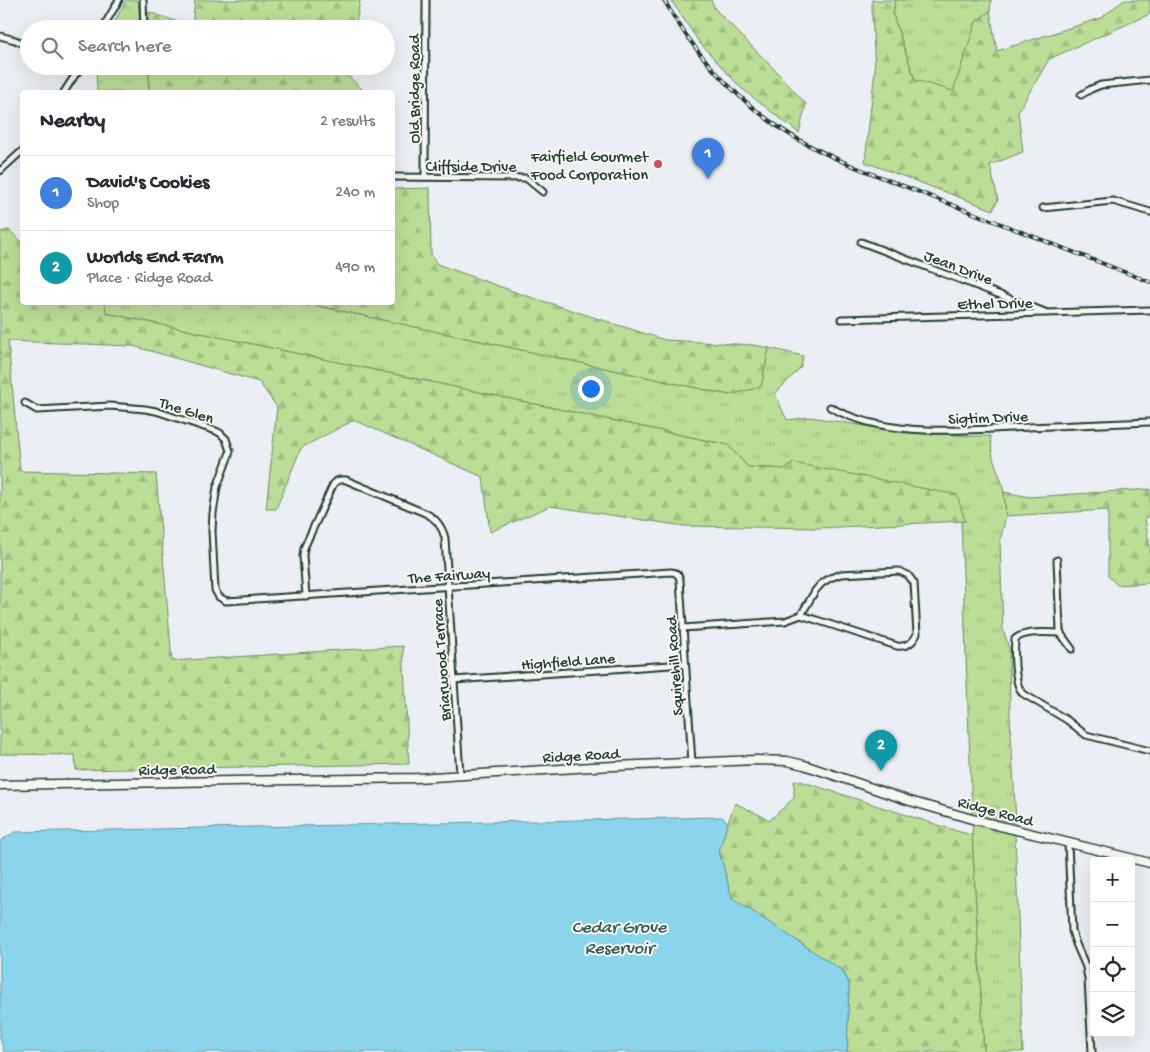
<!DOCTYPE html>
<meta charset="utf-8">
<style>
body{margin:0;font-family:"Gochi Hand",sans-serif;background:#f2f2f3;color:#2b2b33}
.controls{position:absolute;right:15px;bottom:15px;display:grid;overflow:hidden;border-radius:5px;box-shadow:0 5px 20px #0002}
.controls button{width:45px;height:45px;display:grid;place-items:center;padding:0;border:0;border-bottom:1px solid #e1e1e2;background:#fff;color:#2b2b33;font:25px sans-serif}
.you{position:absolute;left:590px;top:388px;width:18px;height:18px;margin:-12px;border:4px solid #fff;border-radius:50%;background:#1a73e8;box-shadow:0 0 0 8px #1a73e833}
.badge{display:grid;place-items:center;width:32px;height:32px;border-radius:50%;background:#1a73e8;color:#fff;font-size:16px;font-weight:700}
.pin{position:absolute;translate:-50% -41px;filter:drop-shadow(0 1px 2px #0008)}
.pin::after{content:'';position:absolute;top:26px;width:18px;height:15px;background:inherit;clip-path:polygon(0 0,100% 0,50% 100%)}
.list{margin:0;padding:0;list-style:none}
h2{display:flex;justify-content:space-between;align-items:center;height:65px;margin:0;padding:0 20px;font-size:21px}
h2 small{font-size:16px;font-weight:400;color:#7c7c81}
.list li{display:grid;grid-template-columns:32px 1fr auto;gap:15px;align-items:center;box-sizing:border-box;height:75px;padding:0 20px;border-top:1px solid #e1e1e2}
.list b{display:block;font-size:19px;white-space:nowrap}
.list p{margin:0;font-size:16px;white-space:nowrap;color:#7c7c81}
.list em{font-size:16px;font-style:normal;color:#7c7c81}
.icon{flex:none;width:28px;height:28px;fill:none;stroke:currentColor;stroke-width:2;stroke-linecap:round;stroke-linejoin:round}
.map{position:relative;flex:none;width:1150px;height:1052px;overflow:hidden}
.search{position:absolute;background:#fff;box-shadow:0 5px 20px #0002;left:20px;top:20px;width:375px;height:55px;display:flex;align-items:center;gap:12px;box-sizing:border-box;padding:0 18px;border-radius:28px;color:#7c7c81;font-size:19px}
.panel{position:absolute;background:#fff;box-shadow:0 5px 20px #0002;left:20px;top:90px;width:375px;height:215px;border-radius:5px}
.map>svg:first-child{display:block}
</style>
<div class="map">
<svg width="1150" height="1052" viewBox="0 0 1150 1052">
<defs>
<pattern id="grass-tufts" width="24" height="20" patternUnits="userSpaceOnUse" patternTransform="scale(1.25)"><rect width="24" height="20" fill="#bbdd96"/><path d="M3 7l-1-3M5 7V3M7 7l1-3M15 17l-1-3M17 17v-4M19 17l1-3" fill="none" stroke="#a0bf82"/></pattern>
<pattern id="forest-firs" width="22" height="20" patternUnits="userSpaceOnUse" patternTransform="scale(1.25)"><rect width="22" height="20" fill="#bbdd96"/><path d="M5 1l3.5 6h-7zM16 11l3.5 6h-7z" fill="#a0bf82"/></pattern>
</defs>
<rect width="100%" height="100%" fill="#ebeef4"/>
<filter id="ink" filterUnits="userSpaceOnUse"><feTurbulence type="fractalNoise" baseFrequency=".02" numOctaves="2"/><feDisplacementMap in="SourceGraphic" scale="10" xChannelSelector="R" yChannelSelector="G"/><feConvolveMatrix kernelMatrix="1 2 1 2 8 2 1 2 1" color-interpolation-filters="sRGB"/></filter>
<g filter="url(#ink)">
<!-- grass -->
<g fill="url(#grass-tufts)" stroke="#6d8d65">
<polygon points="126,0 138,0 141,29 118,29 114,23"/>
<polygon points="895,0 991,0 990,11 976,22 953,92 915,80 893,15"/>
<polygon points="96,66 149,66 149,92 97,92"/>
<polygon points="105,303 305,303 729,395 761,386 769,348 803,356 801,367 775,394 787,420 811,417 889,430 972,436 990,436 993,458 1001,480 1004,492 1006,516 1000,541 1003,630 1009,648 1010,715 1016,823 972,814 961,522 964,521 784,469 748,467 728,445 106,313"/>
<polygon points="973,823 1015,834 1023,1052 984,1052 972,835"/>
</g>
<!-- forest -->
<g fill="url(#forest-firs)" stroke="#6d8d65">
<polygon points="195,0 360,0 355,29 149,29 149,12 192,27"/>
<polygon points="671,0 711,0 715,9 773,68 806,104 799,133 741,88 699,42"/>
<polygon points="872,0 895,0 893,15 915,80 953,91 976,22 990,11 997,51 1101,18 1124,0 1150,0 1150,14 1049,59 1018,112 1023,152 990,165 998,200 993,210 865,162 875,69 872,17"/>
<polygon points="149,66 348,66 347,75 362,89 362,92 149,92"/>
<polygon points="430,188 431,254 437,264 518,293 665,340 753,345 769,348 761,387 729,395 305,303 392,302 393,189"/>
<polygon points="9,230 22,242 22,302 105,303 106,313 728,445 748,467 784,469 794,463 957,495 965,521 818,528 684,526 550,506 490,532 483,477 354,420 301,448 276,509 266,509 277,407 259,382 133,346 8,341 20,471 156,474 172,661 403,646 409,764 76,770 75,755 0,754 0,232"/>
<polygon points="1150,489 1150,515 1145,519 1150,548 1150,583 1117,585 1108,576 1108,510 1006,516 1004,492 1030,497"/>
<polygon points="794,781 800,781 960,832 972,835 984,1052 847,1052 849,983 843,971 732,898 719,851 728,822 735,803 770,820 794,798"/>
</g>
<!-- water -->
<polygon fill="#8ad5eb" stroke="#5f98a2" points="722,817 728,822 719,851 732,898 843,971 849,983 847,1052 4,1052 0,1037 0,841 15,832"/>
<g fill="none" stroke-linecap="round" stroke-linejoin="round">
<defs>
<g id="minor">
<polyline points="143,0 144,29"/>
<polyline points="102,29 119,0"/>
<polyline points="0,36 15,40 29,46"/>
<polyline points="64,66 77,73"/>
<polyline points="64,92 81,66"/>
<polyline points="1081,95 1091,89 1101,85 1150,80"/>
<polyline points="0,171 22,151"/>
<polyline points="392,177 526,178 543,192"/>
<polyline points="425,177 426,0"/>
<polyline points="1043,208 1113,201 1150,212"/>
<polyline points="861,242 1045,312"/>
<polyline points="841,319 1150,310"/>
<path d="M25,403L37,410L110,406L145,409L156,411L216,431L220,433L226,439L230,451L229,455L217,487L213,513L212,531L215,590L219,597L226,601L671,572C676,572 679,575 680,580L692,763"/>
<path d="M830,407C887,439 965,430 1028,427C1069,425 1109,424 1150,422"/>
<polyline points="1057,560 1060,630 1061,634 1072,649"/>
<path d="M306,596L303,556L304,548L333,485C336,480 340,479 346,480L425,513C436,518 442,526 445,538L460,775"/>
<path d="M683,628L785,621L801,615L815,591L821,584L830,578L841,574L899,571L908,575L914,583L917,634C913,643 906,647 897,646L801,615"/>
<path d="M1061,633C1048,633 1025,630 1015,639C1014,652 1014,683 1022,693L1067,720L1086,735L1150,751"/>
<polyline points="453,680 685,664"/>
<polyline points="1068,843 1072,931 1076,944 1086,967 1088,979 1092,1052"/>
</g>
<polyline id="secondary" points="0,785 417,778 592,767 756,760 787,761 804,765 910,801 972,819 1150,863"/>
</defs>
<!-- minor casing -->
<use href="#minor" stroke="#1f3d34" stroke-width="9"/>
<!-- secondary casing -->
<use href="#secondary" stroke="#1f3d34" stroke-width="11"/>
<!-- minor -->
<use href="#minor" stroke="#f6f6f2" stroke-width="5"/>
<!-- secondary -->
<use href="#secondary" stroke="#f6f6f2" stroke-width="8"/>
<defs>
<path id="rail" d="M664,0C691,48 729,92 774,124C799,142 827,155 855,167L1150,282"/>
</defs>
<!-- rail casing -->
<use href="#rail" stroke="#1f3d34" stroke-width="4"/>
<!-- rail -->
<use href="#rail" stroke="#f6f6f2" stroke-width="2" stroke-dasharray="5.5" stroke-linecap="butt"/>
</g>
</g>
<!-- markers -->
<circle fill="#d1495b" stroke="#f6f6f2" stroke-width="2" cx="658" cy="164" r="5"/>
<g text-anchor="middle" stroke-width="4" stroke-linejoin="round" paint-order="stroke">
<!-- street labels -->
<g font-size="16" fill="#1f3d34" stroke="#f6f6f2">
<text transform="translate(413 89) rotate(-90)" y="6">Old Bridge Road</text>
<text x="471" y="171">Cliffside Drive</text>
<text transform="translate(959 266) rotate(21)" y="6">Jean Drive</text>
<text transform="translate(995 302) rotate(-1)" y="6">Ethel Drive</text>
<text transform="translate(187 409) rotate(18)" y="6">The Glen</text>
<text transform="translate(988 416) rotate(-2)" y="6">Sigtim Drive</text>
<text transform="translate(449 574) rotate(-4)" y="6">The Fairway</text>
<text transform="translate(440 660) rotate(-94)" y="6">Briarwood Terrace</text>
<text transform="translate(568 660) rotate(-4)" y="6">Highfield Lane</text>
<text transform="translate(673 666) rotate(-94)" y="6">Squirehill Road</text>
<text transform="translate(581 754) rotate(-3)" y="6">Ridge Road</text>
<text transform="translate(177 768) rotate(-1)" y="6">Ridge Road</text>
<text transform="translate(996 810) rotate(15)" y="6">Ridge Road</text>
</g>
<!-- poi labels -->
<g font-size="16" fill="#1f3d34" stroke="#f6f6f2" text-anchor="end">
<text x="648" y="161">Fairfield Gourmet<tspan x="648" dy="18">Food Corporation</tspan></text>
</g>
<!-- water labels -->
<g font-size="18" font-style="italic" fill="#345b59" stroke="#f6f6f2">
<text x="619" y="932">Cedar Grove<tspan x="619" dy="21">Reservoir</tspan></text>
</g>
</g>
</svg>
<div class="controls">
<button>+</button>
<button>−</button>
<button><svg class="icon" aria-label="locate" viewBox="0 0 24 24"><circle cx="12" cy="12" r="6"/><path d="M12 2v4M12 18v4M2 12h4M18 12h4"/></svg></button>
<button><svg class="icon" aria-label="layers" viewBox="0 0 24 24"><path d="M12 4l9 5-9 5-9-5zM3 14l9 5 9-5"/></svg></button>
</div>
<div class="you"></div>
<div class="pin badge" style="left:708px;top:179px;background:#3f7fe0">1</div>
<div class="pin badge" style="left:881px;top:771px;background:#0f9aa8">2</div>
<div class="search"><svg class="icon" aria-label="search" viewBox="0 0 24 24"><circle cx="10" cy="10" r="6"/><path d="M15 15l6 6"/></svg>Search here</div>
<section class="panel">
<h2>Nearby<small>2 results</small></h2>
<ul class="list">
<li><span class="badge" style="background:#3f7fe0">1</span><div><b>David's Cookies</b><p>Shop</p></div><em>240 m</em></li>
<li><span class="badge" style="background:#0f9aa8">2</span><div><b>Worlds End Farm</b><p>Place · Ridge Road</p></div><em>490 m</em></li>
</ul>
</section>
</div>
